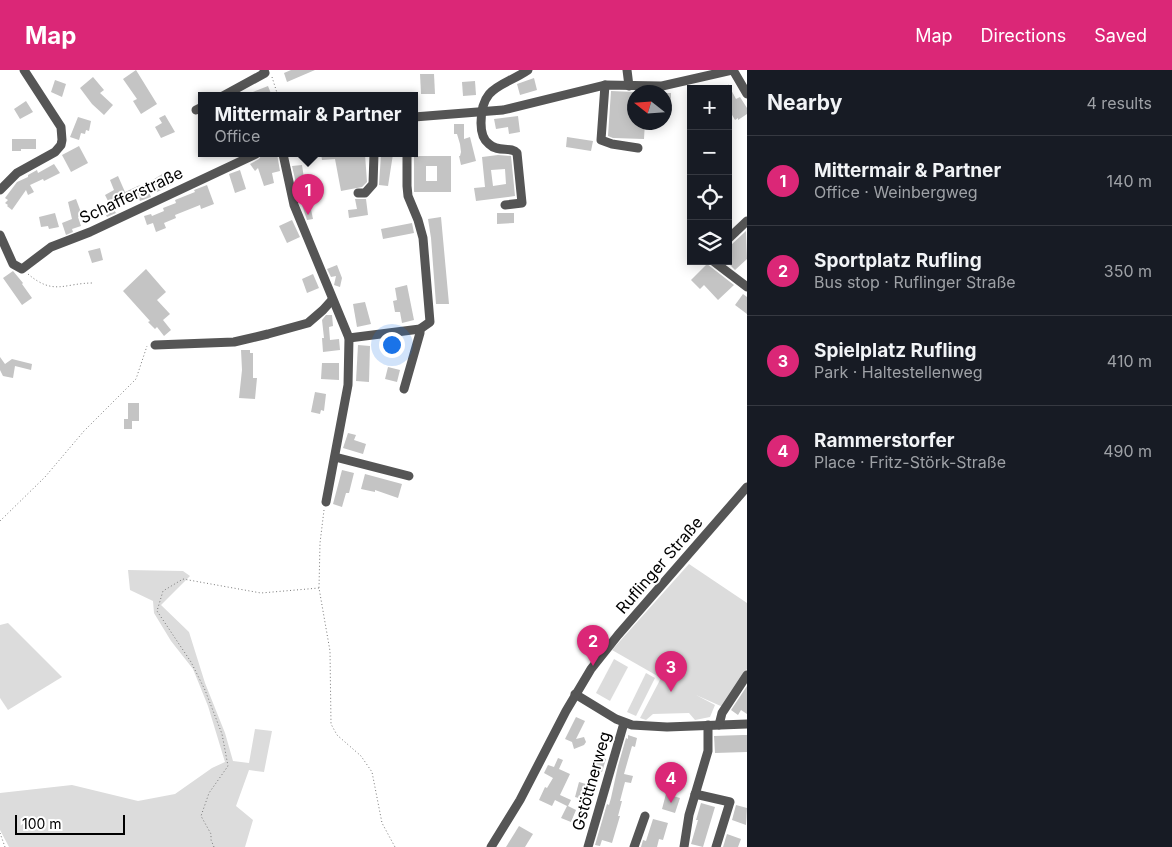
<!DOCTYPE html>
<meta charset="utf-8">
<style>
body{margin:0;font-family:Inter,sans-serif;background:#242831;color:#f1f3f6}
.controls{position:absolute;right:15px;top:15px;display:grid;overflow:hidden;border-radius:0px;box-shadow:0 2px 12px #0003}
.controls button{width:45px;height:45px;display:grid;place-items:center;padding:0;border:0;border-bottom:1px solid #363941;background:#171b24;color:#f1f3f6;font:25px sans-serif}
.compass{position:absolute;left:627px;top:15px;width:45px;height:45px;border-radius:50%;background:#171b24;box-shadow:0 2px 12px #0003;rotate:287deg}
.scale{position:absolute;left:15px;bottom:12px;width:110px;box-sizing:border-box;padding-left:5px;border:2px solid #000;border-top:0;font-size:14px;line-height:18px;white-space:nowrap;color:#000;-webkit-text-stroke:4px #fff;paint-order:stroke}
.you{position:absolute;left:391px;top:274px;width:18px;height:18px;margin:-12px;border:4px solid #fff;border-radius:50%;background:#1a73e8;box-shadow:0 0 0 8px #1a73e833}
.badge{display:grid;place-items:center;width:32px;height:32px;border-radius:50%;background:#db2777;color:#fff;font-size:16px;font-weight:700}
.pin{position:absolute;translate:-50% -41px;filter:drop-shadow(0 1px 2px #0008)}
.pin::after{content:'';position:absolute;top:26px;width:18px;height:15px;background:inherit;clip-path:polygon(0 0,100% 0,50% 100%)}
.popup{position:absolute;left:198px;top:22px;width:220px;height:65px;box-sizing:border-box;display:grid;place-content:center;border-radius:0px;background:#171b24;filter:drop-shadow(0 1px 4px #0005);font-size:16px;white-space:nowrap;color:#9ea1a6}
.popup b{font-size:19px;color:#f1f3f6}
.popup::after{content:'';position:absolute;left:50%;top:100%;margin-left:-10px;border:10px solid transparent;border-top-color:#171b24}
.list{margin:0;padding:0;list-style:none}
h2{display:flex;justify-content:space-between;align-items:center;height:65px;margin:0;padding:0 20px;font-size:21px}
h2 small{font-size:16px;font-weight:400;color:#9ea1a6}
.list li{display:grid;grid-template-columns:32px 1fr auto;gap:15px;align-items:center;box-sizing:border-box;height:90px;padding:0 20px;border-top:1px solid #363941}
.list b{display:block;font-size:19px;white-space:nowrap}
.list p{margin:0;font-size:16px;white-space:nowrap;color:#9ea1a6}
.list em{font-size:16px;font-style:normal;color:#9ea1a6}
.icon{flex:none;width:28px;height:28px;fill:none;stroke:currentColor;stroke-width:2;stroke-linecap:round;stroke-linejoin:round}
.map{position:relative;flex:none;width:747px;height:777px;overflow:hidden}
header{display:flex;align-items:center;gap:30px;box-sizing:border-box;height:70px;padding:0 25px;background:#db2777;color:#fff}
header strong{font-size:24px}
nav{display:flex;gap:28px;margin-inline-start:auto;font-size:18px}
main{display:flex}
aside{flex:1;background:#171b24}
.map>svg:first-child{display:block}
</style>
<header>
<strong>Map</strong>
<nav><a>Map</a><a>Directions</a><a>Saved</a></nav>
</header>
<main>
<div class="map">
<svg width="747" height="777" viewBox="0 0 747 777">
<rect width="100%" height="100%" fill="#fff"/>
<!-- green -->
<g fill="#dcdcdc">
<polygon points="689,494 747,533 747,599 723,637 696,625 715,635 710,647 695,650 689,643 653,644 646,650 640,648 661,608 612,580"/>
<polygon points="128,500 183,501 190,506 161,535 189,562 205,613 225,663 233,691 249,693 255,659 272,661 264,702 249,700 236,736 253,750 245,777 9,777 0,760 0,723 72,715 138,731 175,724 212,698 225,692 208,636 193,599 171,571 154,543 153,531 130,520"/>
<polygon points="8,553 62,607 8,640 0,628 0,555"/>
<polygon points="614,589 628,597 610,631 596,623"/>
<polygon points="646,603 655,608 636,646 627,642"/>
</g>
<!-- building -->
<g fill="#c4c4c4" fill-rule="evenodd">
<polygon points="136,0 157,34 141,44 133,31 137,29 123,9"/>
<polygon points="291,0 315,0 287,12 284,3"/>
<polygon points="420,4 434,4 435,24 421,24"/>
<polygon points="93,7 104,20 100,23 113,35 104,45 92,34 80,18"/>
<polygon points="534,8 537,20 520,25 517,14"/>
<polygon points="55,10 66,14 62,27 51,22"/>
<polygon points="475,11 476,25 463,26 462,12"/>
<polygon points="728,14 736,29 740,27 747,38 747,44 738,50 738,48 735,50 728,38"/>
<polygon points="268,16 272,26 243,26"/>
<polygon points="611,21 634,22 634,52 645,52 644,69 613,68 608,66"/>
<rect x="664" y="23" width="7" height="22"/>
<polygon points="26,31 33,42 20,49 14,39"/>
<polygon points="165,45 175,62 161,68 155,57 162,53 159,48"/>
<polygon points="518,46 520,62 509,64 508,57 496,59 494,49"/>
<polygon points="78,47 91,51 89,61 86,60 85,64 81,63 79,70 70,67"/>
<polygon points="454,54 464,54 464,69 470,67 476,91 461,95 459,86 460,86 461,82 460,74 457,64 454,64"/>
<polygon points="567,67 593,71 591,81 566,77"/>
<polygon points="12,69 36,69 36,79 21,79 21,81 12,81"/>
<polygon points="79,76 88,93 71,102 62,85"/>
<polygon points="262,84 277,84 280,101 272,103 274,113 264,116 258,98 255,101 250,94 259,89"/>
<polygon points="321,84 365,84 367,112 362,117 341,121 335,89 322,90"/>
<polygon points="381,84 393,84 388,116 379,115"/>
<path d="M498,85L511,86L515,126L476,131L474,118L485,117L482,87ZM505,99L506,114L493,116L491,100Z"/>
<path d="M414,86H451V122H414ZM426,96H437V111H426Z"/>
<polygon points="54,94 60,103 44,111 43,109 30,115 34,122 28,125 26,120 12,140 7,136 8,135 5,133 8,130 5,128 17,112 28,107 28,105 37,100 38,103"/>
<polygon points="302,95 305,115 302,116 305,130 300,131 292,96"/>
<polygon points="240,100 246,119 235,123 229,104"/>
<polygon points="167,101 173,114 157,122 151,111"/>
<polygon points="118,106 125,122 140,115 144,122 148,120 151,127 140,131 137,125 112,137 116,143 107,147 102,137 109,133 105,125 114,120 110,110"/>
<polygon points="207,115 214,134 201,139 200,135 175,145 176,148 164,153 166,158 156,162 153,153 147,155 144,146 151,144 152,146 164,141 163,138 176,133 175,130 195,122 194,120"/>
<polygon points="76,129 82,145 78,147 81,156 72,159 73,162 66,165 62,153 72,149 68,132"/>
<polygon points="355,129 366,129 368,145 349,148 348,140 357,139"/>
<polygon points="309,130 313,149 307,150 301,132"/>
<polygon points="55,143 59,157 49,159 48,156 41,157 39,147"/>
<polygon points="497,143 514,143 514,153 497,154"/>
<polygon points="441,147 449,234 436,234 431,168 428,149"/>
<polygon points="292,150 300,167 287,173 279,156"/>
<polygon points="412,153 414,163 383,169 381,159"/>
<polygon points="746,161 747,189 735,200 728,193 728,185 732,182 728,175 732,174"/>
<polygon points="100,178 103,190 92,193 88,181"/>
<polygon points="707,194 734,215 718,230 704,215 700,219 691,210"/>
<polygon points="337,195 342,208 340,217 334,215 336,206 331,207 327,199"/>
<polygon points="146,199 166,222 157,230 170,244 163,250 171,260 164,266 157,257 155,259 148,252 150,251 123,221"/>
<polygon points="13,201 23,213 22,214 32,228 22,235 3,208"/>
<polygon points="313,204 319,218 307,223 302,209"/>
<polygon points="407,215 414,250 402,253 400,242 395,242 393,231 397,230 395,218"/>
<polygon points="743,224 747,227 747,244 735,235"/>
<polygon points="365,232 371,254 357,257 353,234"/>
<polygon points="326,245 332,245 333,256 329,257 330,270 339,269 340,280 323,282 322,268 324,268 322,250"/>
<polygon points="358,275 370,276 369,312 356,311"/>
<polygon points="241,280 250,280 250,283 253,283 253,308 257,308 255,329 239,328 242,300"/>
<polygon points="0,287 5,294 12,289 32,294 31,300 15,296 13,308 3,306 0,300"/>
<polygon points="322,293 339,293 339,310 321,309"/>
<polygon points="388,297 400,300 397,312 385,309"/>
<polygon points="315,322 326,324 324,341 321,340 320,344 311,342"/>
<polygon points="128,333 139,333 139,351 132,351 132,359 124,359 124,349 128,349"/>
<polygon points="348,363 356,365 354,370 366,374 363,384 343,378"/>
<polygon points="342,400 354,403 349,423 346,423 342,437 333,434"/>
<polygon points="365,404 402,414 398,428 375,420 375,422 361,419"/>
<polygon points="747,616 747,644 741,640 738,645 731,640"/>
<polygon points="576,647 585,651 576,669 584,667 586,672 584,675 574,679 572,672 565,669"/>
<polygon points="628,665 637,668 635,677 632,676 624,704 633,706 631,713 625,712 620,731 622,731 618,746 620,746 612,773 602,770 600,776 595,775 607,734 609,735 611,728 618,696 626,668 628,669"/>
<polygon points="743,665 747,665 747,682 715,683 714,666"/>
<polygon points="597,686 606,689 602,702 593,700"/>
<polygon points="558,688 563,690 559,699 570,704 560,725 571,730 568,736 576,740 571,752 561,748 567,736 555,730 552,736 539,730 545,717 547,718 553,708 544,703 548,695 554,697"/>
<polygon points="579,712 593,716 589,731 575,727"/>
<polygon points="666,724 680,728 675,743 662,739"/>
<polygon points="701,733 715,737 703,777 691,774 698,750 696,750"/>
<polygon points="736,735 747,738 746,755 732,750"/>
<polygon points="653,749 668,753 663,770 659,769 657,777 641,777 643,770 646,771"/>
<polygon points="519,756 533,764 525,777 506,777"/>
<polygon points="727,764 741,769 738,777 723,777"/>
</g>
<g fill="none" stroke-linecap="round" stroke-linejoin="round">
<!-- path -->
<g stroke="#777" stroke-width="1" stroke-dasharray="1 2.5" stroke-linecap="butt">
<polyline points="272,7 278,26"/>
<path d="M28,204C54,226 64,213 93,213"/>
<polyline points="324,440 320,473 319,518 330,581 331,654 337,665 361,686 372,702 382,753 395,777"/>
<polyline points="0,451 45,407 84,361 136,309 147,276"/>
<polyline points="0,763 5,777"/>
<polyline points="214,777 211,770 211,764 201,746 209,723 228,696 222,664 205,620 191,592 157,541 163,521 183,509 261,523 319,518"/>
</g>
<!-- minor -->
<g stroke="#555" stroke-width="9">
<polyline points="627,0 629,16"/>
<polyline points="733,0 747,24"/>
<polyline points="605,15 601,70 612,74 638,78"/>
<polyline points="223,26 265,3 264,0"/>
<polyline points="196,40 202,37"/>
<polyline points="414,47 503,40 605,15 662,16 732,0"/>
<polyline points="283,84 294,135 349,268 348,315 326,432"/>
<polyline points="0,120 17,103 55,82 61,75 62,70 61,57 24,0"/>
<polyline points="358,123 365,123 373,114 374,84"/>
<path d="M505,135L522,133L517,83C511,76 498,83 489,74C482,69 481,61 481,53C481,15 503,17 528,0"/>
<polyline points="0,165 13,194 22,199 51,177 90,162 256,84"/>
<polyline points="728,169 747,151"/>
<polyline points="713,191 747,217"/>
<polyline points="349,268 420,259 430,252 423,168 418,150 408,126 407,116 407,84"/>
<polyline points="155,275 234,272 268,264 308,253 323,240 332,230"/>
<polyline points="404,319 420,263 420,259"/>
<polyline points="335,387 409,406"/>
<polyline points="575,624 616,649 632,655 667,657 747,654"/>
<polyline points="719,655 722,643 747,605"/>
<polyline points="695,724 730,732 716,777"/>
<polyline points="491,777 520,730 566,641 591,599 618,565 747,417"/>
<polyline points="588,777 624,653"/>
<polyline points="634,777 645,746"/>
<polyline points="684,777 689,745 708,681 708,655"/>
</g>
</g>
<g text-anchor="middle" stroke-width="4" stroke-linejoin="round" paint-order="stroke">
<!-- street labels -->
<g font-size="16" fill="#000" stroke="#fff">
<text transform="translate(131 125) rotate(-25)" y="6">Schafferstraße</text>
<text transform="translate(659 495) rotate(-49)" y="6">Ruflinger Straße</text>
<text transform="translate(591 711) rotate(-74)" y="6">Gstöttnerweg</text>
</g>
</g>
</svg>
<div class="controls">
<button>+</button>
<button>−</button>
<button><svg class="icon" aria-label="locate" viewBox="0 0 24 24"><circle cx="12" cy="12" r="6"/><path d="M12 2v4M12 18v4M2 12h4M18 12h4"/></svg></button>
<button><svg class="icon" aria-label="layers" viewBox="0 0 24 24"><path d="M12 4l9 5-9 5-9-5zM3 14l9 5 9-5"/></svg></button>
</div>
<svg class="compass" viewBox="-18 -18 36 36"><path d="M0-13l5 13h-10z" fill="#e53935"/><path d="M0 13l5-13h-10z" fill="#9ea1a6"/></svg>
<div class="scale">100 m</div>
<div class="you"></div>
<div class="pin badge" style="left:308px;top:145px">1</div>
<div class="popup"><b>Mittermair &amp; Partner</b>Office</div>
<div class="pin badge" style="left:593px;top:596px">2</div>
<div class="pin badge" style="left:671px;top:622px">3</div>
<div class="pin badge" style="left:671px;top:733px">4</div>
</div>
<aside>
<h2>Nearby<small>4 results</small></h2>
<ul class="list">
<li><span class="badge">1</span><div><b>Mittermair &amp; Partner</b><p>Office · Weinbergweg</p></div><em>140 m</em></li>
<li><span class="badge">2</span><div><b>Sportplatz Rufling</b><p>Bus stop · Ruflinger Straße</p></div><em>350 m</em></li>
<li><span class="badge">3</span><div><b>Spielplatz Rufling</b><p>Park · Haltestellenweg</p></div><em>410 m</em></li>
<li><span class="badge">4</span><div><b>Rammerstorfer</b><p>Place · Fritz-Störk-Straße</p></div><em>490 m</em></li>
</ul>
</aside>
</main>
